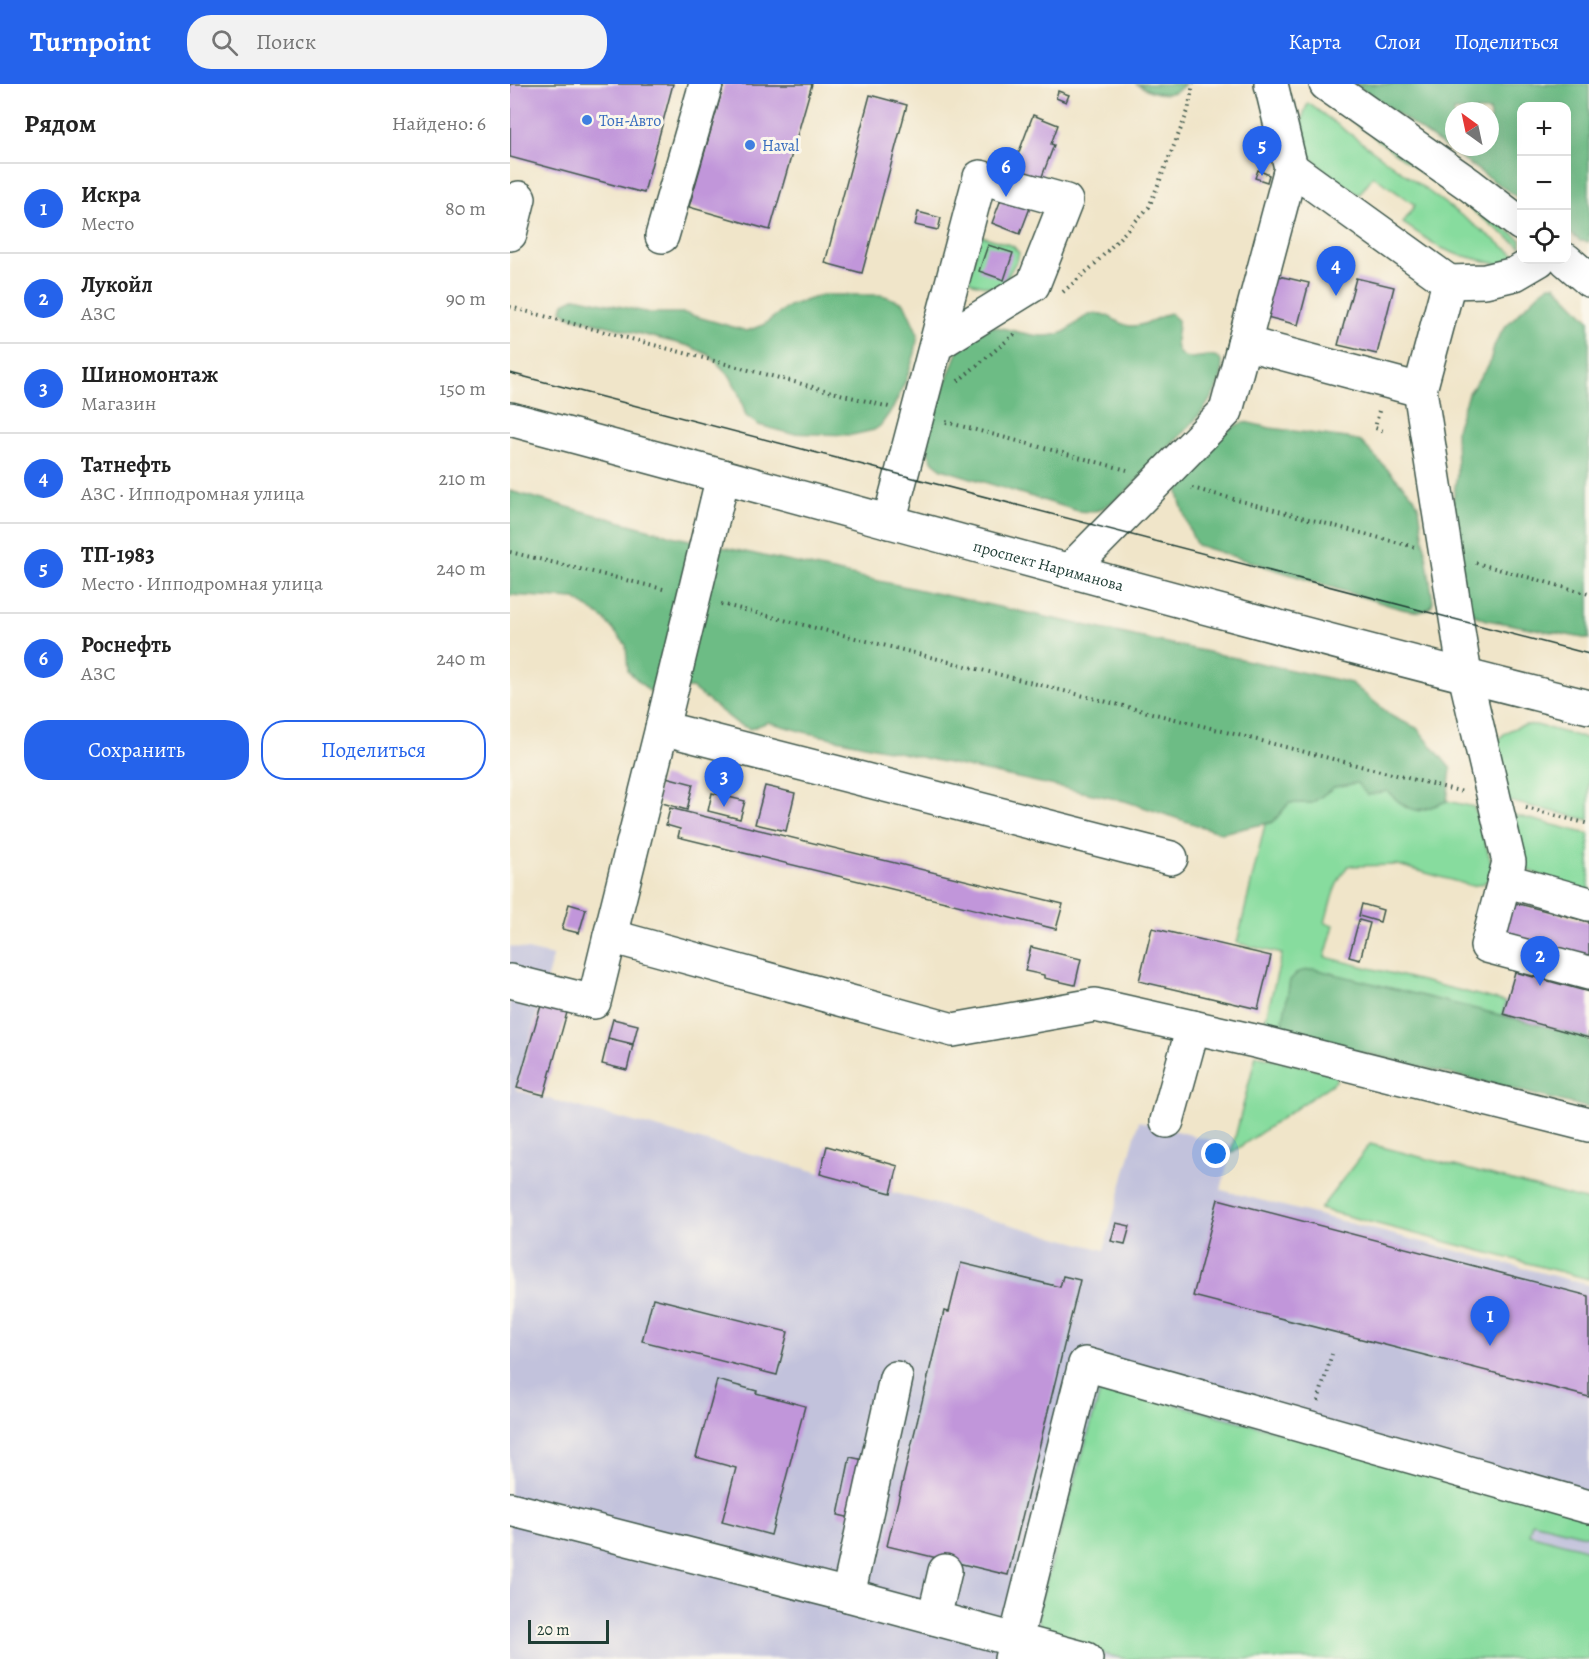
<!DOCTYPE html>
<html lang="ru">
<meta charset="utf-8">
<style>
body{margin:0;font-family:Alegreya,serif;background:#f2f2f2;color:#222}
.controls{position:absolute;right:18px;top:18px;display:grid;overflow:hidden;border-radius:12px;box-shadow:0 6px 24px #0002}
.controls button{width:54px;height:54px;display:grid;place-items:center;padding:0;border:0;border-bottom:2px solid #e0e0e0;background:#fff;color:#222;font:30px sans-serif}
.compass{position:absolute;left:935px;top:18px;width:54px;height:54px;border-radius:50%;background:#fff;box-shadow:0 6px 24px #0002;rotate:327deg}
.scale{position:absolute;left:18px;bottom:15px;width:81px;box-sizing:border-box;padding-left:6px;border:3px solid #1f3d34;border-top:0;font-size:16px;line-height:21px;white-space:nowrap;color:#1f3d34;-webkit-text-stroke:4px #fbf7ec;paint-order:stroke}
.you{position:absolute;left:706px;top:1070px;width:21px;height:21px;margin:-15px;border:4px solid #fff;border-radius:50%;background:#1a73e8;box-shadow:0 0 0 9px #1a73e833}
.badge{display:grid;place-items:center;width:39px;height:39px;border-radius:50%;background:#2563eb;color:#fff;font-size:20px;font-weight:700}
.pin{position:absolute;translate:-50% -50px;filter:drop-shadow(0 2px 3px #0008)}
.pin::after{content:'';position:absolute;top:32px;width:21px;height:18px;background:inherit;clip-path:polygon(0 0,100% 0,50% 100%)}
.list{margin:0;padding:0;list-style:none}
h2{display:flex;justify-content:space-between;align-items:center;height:78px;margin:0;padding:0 24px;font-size:26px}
h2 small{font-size:20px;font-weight:400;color:#767676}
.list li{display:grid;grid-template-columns:39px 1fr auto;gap:18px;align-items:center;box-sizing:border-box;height:90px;padding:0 24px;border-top:2px solid #e0e0e0}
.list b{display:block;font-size:22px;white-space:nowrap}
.list p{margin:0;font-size:20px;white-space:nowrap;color:#767676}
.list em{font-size:20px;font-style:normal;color:#767676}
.actions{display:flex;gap:12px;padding:18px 24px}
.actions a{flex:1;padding:14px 0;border:2px solid #2563eb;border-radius:24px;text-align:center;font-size:21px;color:#2563eb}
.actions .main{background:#2563eb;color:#fff}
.icon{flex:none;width:33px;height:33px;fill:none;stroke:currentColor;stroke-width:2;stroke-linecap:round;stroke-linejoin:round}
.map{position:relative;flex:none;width:1079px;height:1575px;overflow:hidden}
header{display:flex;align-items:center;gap:36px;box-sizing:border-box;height:84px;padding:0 30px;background:#2563eb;color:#fff}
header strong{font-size:28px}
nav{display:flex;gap:33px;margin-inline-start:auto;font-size:21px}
.search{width:420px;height:54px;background:#f2f2f2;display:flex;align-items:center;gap:15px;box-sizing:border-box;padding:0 21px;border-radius:24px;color:#767676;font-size:22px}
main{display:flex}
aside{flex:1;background:#fff}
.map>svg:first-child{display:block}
</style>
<header>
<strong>Turnpoint</strong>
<div class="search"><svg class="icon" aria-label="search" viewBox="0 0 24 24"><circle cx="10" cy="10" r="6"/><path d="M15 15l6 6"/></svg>Поиск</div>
<nav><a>Карта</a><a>Слои</a><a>Поделиться</a></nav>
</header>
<main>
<aside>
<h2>Рядом<small>Найдено: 6</small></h2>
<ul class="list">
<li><span class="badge">1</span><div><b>Искра</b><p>Место</p></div><em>80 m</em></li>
<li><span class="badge">2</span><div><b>Лукойл</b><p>АЗС</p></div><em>90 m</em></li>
<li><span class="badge">3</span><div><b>Шиномонтаж</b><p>Магазин</p></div><em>150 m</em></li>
<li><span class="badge">4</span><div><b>Татнефть</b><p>АЗС · Ипподромная улица</p></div><em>210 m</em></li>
<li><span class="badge">5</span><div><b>ТП-1983</b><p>Место · Ипподромная улица</p></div><em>240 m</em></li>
<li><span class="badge">6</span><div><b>Роснефть</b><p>АЗС</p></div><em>240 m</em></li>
</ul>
<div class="actions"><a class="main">Сохранить</a><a>Поделиться</a></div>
</aside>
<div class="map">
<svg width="1079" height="1575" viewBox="0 0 1079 1575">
<rect width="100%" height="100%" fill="#fbf7ec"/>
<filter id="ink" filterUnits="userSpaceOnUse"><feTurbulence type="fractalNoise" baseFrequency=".0167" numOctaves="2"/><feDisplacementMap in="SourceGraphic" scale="12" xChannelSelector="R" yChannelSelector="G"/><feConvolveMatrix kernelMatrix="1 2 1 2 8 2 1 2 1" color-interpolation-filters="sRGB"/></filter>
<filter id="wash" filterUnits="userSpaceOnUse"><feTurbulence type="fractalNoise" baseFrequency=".008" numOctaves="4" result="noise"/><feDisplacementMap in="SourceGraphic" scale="24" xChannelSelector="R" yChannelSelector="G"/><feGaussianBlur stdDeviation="1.35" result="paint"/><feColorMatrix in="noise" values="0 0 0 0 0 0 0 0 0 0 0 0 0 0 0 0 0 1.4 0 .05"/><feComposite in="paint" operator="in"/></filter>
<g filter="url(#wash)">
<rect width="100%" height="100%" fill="#f0e5c9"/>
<!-- industrial -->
<polygon fill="#c2c2dc" points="0,862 43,872 6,1006 594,1166 629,1037 722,1062 711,1106 1079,1201 1079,1575 0,1575"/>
<!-- green -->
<g fill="#87dc9e" stroke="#538c69" stroke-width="1.5">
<polygon points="810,13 831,22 1011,156 1011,163"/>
<path d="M798,19L1012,176L987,180L946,170L929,163L893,139L905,121L863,92L849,111C815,87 775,67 798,19Z"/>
<polygon points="469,151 503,162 509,169 508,174 493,201 484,204 463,199 459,196"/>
<path d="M1016,641H1026L1079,655V736L994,716L984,663C991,649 1001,644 1016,641Z"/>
<path d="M847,699L877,707L895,723L910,727L937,717L964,723L983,784L982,794L972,800L962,802L888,781L838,782C825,797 820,820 815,839L824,841L815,873L996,918L993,930L1079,954L751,953L772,870L727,859L755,740L763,738L779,719H802L824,703Z"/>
<polygon points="1000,730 1079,750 1079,812 1018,786"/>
<polygon points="746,971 827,990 826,997 721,1069"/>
<polygon points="860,1060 1079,1117 1079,1195 810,1125"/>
<path d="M592,1301L1079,1430V1452L1022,1438L1019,1450L1079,1466V1575H616C596,1570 536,1560 529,1539C528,1534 530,1525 530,1520Z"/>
</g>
<!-- forest -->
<g fill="#6dbc85" stroke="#467c5c" stroke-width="1.5" fill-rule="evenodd">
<path d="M627,0H675C661,16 643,10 627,0Z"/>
<path d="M845,0H1079V158L1070,157L1057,147L1056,22H1011V116ZM944,27H980V63H944Z"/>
<polygon points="1040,201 1045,201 1079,236 1079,555 977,536 964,531 959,525 939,443 947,390 946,345 958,310 979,281 984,262 994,244 1030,208"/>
<polygon points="312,211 372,211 394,219 408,250 405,269 396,296 383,324 370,342 364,346 342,351 278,349 249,341 236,332 229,310 220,292 199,271 179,262 58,232 52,226 54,219 66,213 140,229 174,229 237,247 253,241 279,222"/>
<path d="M660,229L668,236C669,246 663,258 668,267C678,286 712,257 712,284C713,298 701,314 694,325C683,340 669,353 656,366C636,386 617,412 591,425C584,428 576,428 568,427L432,385L423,378L418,368V344L448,266L479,242C502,244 525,257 549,250C562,247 570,231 585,230C598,228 607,240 620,242C635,243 647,233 660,229Z"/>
<path d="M735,338L760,344L837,354L851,358L904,413L909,424L923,517C919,536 890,524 878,521L687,461C682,455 668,414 668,407C682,384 709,345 735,338Z"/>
<path d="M0,407L166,453L841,599L883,633L907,644L941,685L937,717C905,729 903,731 877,707L858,711L847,699L824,703L802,719H779L763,738L711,749L615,717L294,648L258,638L240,645L228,640L182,604L139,607L118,587L116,561L94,535L65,515L0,511Z"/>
<polygon points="804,885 1079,953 1079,1024 777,950 773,937 780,896 788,888"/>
</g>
<g id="blocks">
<!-- building -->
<g fill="#c196da">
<polygon points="0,0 163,0 134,109 0,73"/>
<polygon points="214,0 302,0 260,146 179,123"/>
<polygon points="548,7 559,11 556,18 546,14"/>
<polygon points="360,11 397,21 352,189 315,179"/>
<polygon points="523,31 548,41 541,60 544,61 510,150 482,139"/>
<polygon points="748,86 759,91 757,98 745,94"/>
<polygon points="408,128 431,134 428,146 405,141"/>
<polygon points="478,161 503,169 494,196 469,187"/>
<polygon points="756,189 799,199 788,241 745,230"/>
<polygon points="846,194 884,203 867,270 828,261"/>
<polygon points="152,692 183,700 177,726 145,717"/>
<polygon points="255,702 285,709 276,747 245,740"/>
<polygon points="202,709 235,717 230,735 198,727"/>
<polygon points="160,724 553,820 546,845 168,753 170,745 156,741"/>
<polygon points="997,817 1079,838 1079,879 987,856"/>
<polygon points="59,820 76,825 69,849 52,845"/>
<polygon points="852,820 873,826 870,838 849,832"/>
<polygon points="849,836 860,839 850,876 839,873"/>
<polygon points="642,844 761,872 748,925 629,897"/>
<polygon points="521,863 571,875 565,901 534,894 534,891 515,887"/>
<polygon points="1005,888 1079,908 1079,954 993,930"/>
<polygon points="32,918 58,925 34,1011 7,1004"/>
<polygon points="103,935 128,941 123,960 98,954"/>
<polygon points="98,955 123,961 117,986 92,980"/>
<polygon points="317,1062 388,1082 381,1109 310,1090"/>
<polygon points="708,1115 1079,1212 1079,1313 683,1212"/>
<polygon points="606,1139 620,1142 615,1160 601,1157"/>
<polygon points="451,1179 550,1203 553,1192 570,1196 498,1491 377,1462 434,1227 439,1228"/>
<polygon points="143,1214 278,1248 267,1291 132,1257"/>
<polygon points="207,1296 247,1307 246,1309 295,1322 261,1451 212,1438 226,1384 186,1373"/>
<polygon points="340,1373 354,1376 341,1434 328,1431"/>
</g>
</g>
</g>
<g filter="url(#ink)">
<use href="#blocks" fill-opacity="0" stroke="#3e564a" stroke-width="1.5"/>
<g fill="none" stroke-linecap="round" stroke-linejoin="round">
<defs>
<g id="minor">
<polyline points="816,0 960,101 1011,140"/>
<polyline points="781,84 939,198 910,306 955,591 999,778 977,862 1079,889"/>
<polyline points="0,150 9,114"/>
<polyline points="152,152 196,0"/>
<polyline points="1056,176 1079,196"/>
<polyline points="939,198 975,197 1005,190 1029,176"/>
<polyline points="734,259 910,306"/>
<polyline points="213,392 152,644 661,774"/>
<polyline points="379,438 470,93 556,117 523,201 426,261"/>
<polyline points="559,487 716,327 781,84 761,0"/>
<polyline points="152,644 100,852 443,946 585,921 749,958 1079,1041"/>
<polyline points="994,796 1079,820"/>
<polyline points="0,897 84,918 100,852"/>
<polyline points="657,1037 683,943"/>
<polyline points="0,1425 338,1511 576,1575"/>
<polyline points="338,1511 386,1294"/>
<polyline points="424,1534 435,1487"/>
<polyline points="501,1575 575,1280 1079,1423"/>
</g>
<g id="major">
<path id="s1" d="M0,335C360,431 718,533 1079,623"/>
</g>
</defs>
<!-- minor casing -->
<use href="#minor" stroke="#3e564a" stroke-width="36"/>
<!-- major casing -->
<use href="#major" stroke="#3e564a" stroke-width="36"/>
<!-- path -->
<g stroke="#3e564a" stroke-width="4" stroke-dasharray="1.5 4.5" stroke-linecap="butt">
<polyline points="553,208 583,182 639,123 678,27 683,0"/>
<polyline points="0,223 379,323"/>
<polyline points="448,297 505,250"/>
<polyline points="869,327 865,344 875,347"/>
<polyline points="436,338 617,386"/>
<polyline points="682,404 904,463"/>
<polyline points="0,468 157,506"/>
<polyline points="966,479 1079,510"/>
<polyline points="211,520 953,708"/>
<polyline points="1016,724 1079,740"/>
<polyline points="808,1317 822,1270"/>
</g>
<!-- minor -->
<use href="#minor" stroke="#fff" stroke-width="33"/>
<!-- major -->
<use href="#major" stroke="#fff" stroke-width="33"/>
<!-- tram -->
<polyline stroke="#1f3d34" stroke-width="1.5" points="0,289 1079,570"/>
</g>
</g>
<!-- markers -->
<g fill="#3f7fe0" stroke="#fbf7ec" stroke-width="2">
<circle cx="77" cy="36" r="6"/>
<circle cx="240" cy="61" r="6"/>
</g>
<g text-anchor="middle" stroke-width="6" stroke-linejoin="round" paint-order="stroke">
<!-- shop labels -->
<g font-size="16" fill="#366cbe" stroke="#fbf7ec" text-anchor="start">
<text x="89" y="42">Тон-Авто</text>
<text x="252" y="67">Haval</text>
</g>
<!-- street labels -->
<g font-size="16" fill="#1f3d34" stroke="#fbf7ec">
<text dy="6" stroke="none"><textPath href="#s1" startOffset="558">проспект Нариманова</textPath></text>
</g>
</g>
</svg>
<div class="controls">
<button>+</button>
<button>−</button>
<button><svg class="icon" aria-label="locate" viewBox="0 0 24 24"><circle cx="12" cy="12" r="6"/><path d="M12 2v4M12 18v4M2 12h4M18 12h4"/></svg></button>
</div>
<svg class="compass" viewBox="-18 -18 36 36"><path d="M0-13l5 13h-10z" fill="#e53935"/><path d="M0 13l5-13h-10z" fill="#767676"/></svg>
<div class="scale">20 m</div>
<div class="you"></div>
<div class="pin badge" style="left:980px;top:1262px">1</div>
<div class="pin badge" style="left:1030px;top:902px">2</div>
<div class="pin badge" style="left:214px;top:723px">3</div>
<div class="pin badge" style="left:826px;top:212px">4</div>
<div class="pin badge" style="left:752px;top:92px">5</div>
<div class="pin badge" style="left:496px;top:113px">6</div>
</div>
</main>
